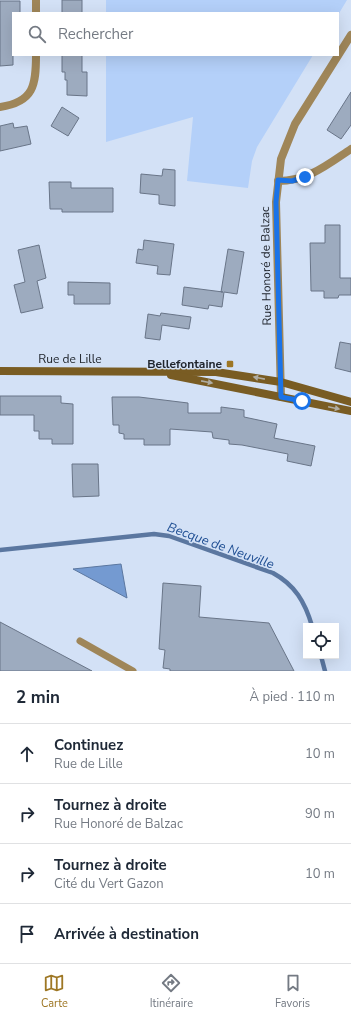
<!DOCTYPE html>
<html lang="fr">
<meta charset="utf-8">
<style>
body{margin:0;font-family:"Nunito Sans",sans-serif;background:#f2f2f3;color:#1f2937}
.controls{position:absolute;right:12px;bottom:12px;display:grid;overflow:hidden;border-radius:0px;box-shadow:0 4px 16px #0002}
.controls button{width:36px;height:36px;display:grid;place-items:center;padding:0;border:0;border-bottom:1px solid #e0e1e3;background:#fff;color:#1f2937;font:20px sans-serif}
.stop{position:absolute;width:12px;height:12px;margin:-9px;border:3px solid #1a73e8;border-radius:50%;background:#fff}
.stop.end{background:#1a73e8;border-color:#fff;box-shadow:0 1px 4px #0008}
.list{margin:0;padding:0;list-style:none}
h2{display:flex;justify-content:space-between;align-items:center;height:52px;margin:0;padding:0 16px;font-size:17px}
h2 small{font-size:13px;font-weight:400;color:#747a83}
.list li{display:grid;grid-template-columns:26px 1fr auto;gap:12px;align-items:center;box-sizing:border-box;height:60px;padding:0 16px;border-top:1px solid #e0e1e3}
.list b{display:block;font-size:15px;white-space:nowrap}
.list p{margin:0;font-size:13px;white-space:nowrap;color:#747a83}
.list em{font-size:13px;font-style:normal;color:#747a83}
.icon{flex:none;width:22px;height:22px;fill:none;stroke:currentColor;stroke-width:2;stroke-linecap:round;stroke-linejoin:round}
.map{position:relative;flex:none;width:351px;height:671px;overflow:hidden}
.search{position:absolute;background:#fff;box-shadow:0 4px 16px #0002;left:12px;right:12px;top:12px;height:44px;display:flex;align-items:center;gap:10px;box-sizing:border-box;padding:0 14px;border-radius:0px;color:#747a83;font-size:15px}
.sheet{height:292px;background:#fff}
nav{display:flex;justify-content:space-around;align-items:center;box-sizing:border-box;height:56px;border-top:1px solid #e0e1e3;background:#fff;font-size:11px;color:#747a83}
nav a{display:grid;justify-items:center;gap:2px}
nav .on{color:#9e7724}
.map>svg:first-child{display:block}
</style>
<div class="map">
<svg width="351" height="671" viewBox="0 0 351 671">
<rect width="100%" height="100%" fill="#d3e1f6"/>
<!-- green -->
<g fill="#b4d0f9">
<polygon points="106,0 347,0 338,15 338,13 106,13"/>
<polygon points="106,55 313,55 257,147 252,161 248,188 187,181 193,117 106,142"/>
</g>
<!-- water -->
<polygon fill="#749ad1" stroke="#5b77a0" points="121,564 127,598 73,569"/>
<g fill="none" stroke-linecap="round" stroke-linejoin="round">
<!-- stream -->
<g stroke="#5b77a0" stroke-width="4.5">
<path d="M0,550L154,534L169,536L273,573C295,585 305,602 312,626"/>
<polyline points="321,656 325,671"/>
</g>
</g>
<!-- building -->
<g fill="#9dabbf" stroke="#697588">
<rect x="62" y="0" width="20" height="13"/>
<polygon points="0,1 20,1 20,13 13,13 13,65 0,66"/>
<polygon points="62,55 82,55 82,72 87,72 87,96 67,95 67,80 65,80 65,72 62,72"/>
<polygon points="351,92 351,125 341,139 327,130"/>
<polygon points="62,107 79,118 68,136 51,126"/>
<polygon points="13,123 14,128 27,126 31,144 0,151 0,126"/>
<polygon points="163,169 175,170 175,206 159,204 159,195 140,193 141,174 162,176"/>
<polygon points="49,182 71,182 71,188 113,188 113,212 62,212 62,209 50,209"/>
<polygon points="325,225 340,225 340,278 351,278 351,295 339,295 338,298 324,298 324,291 311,291 310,243 325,243"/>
<polygon points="144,240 174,244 170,275 157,274 158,266 136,263 138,249 143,250"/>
<polygon points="39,245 46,278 37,281 43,308 21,313 14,285 25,282 18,250"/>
<polygon points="228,249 244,252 237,294 224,292 222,307 209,305 208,309 182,305 184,287 223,292 221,292"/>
<polygon points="68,282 110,283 110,304 74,304 74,295 68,295"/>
<polygon points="161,313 191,317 189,329 162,325 160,340 145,338 148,314 160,316"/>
<polygon points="340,342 351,344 351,372 335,368"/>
<polygon points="0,396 61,396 61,403 73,404 73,444 52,444 52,439 39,439 39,431 34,431 34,415 0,415"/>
<polygon points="112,397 139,397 188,403 188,413 221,413 221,407 244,410 244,417 277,424 274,438 315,446 311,466 287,461 288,454 242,445 229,444 229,440 213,438 212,432 170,429 170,445 144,445 144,439 124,439 124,434 119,433 119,425 113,425"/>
<polygon points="72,464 98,464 99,496 73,497"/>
<polygon points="163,583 201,586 199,617 269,623 294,671 170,671 170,669 163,668 165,650 159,649"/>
<polygon points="0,622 92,671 0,671"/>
</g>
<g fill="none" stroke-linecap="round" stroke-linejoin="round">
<!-- lane -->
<polyline stroke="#9f8659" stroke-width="7" points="80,641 133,671"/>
<!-- street -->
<g stroke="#9f8659" stroke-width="8">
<polyline points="36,0 36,13"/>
<path d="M0,107C34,102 36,85 36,55"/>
<path d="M278,181C308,181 327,165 351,149"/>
<polyline points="281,397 276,202 281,159 295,124 351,35"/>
</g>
<!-- secondary -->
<g stroke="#795c23" stroke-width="8">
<polyline points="0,371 216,372 281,382 351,402"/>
<polyline points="171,375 351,411"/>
</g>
</g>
<!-- one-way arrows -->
<defs><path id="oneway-solid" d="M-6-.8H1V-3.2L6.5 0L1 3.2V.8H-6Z"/></defs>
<g fill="#afaca2">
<use href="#oneway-solid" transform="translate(259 378) rotate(-169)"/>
<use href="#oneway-solid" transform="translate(207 382) rotate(11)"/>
<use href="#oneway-solid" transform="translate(334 408) rotate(12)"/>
</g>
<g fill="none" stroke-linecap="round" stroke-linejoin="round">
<!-- route -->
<polyline stroke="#1a73e8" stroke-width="5" points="302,401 281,397 276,202 278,180 292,181 305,177"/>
</g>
<!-- markers -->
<rect fill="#9e7724" stroke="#d3e1f6" stroke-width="1.5" x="226" y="360" width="8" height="8" rx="2"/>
<g text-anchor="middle" stroke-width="3" stroke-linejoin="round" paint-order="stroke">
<!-- street labels -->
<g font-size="12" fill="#20252d" stroke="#d3e1f6">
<text transform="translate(266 266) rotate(-91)" y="4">Rue Honoré de Balzac</text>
<text x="70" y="363">Rue de Lille</text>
</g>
<!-- poi labels -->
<g font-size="12" font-weight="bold" fill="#20252d" stroke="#d3e1f6" text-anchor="end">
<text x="222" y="368">Bellefontaine</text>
</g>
<!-- water labels -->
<g font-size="13" font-style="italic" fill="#225195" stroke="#d3e1f6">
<text transform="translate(221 545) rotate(20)" y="5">Becque de Neuville</text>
</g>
</g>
</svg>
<div class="controls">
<button><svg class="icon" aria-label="locate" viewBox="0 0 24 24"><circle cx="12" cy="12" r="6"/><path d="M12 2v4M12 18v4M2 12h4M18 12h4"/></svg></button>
</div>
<div class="stop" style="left:302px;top:401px"></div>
<div class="stop end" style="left:305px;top:177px"></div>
<div class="search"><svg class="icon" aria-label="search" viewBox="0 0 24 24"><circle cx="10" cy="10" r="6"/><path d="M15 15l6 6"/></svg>Rechercher</div>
</div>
<section class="sheet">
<h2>2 min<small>À pied · 110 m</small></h2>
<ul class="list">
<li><svg class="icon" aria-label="ahead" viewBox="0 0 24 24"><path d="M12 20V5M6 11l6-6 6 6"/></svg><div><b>Continuez</b><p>Rue de Lille</p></div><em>10 m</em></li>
<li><svg class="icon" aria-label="right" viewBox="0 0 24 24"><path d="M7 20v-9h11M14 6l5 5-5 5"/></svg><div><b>Tournez à droite</b><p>Rue Honoré de Balzac</p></div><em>90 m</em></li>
<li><svg class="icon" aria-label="right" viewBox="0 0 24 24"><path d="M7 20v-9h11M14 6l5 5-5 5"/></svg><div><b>Tournez à droite</b><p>Cité du Vert Gazon</p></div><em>10 m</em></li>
<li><svg class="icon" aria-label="arrive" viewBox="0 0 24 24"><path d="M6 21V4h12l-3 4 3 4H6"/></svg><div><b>Arrivée à destination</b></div></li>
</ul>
</section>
<nav>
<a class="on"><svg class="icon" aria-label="map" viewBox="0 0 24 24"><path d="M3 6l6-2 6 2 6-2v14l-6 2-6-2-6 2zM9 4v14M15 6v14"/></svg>Carte</a>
<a><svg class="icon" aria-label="directions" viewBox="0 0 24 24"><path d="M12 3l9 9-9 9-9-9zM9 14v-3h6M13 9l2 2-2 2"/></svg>Itinéraire</a>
<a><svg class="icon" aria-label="saved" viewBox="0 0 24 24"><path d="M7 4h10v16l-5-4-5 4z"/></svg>Favoris</a>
</nav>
